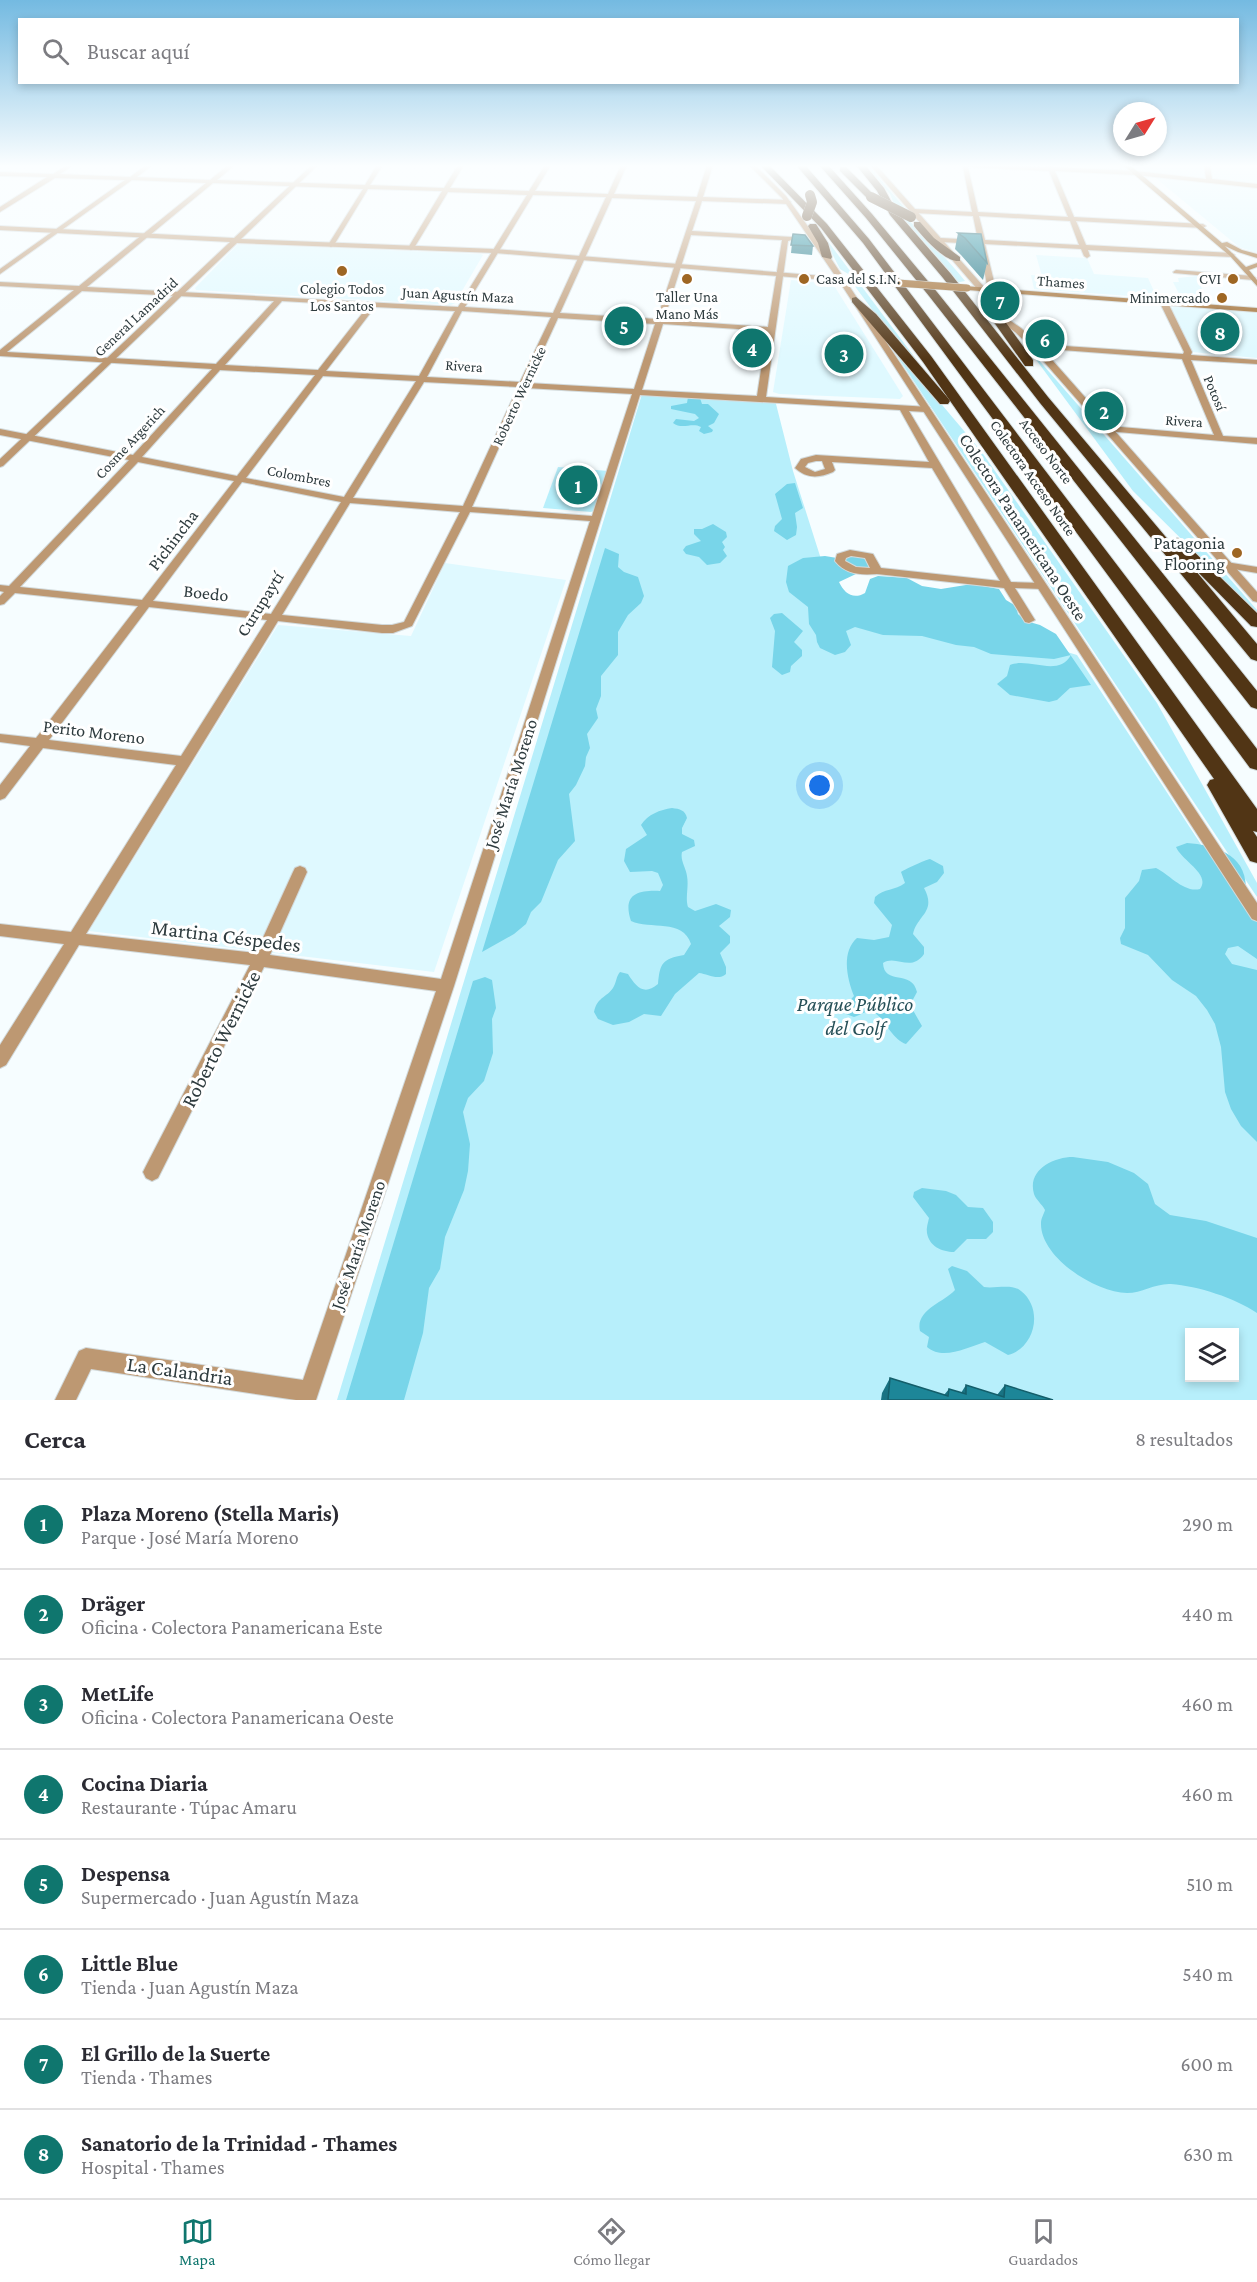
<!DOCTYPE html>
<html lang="es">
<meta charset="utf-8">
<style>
body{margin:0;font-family:"Crimson Pro",serif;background:#f7f7f7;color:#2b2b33}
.controls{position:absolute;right:18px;bottom:18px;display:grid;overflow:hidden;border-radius:0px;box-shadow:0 3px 9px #0003}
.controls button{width:54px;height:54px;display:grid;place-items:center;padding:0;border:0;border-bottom:2px solid #e1e1e2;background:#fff;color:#2b2b33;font:30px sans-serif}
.compass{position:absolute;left:1113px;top:102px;width:54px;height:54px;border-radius:50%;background:#fff;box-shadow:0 3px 9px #0003;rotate:53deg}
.you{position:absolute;left:820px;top:786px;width:21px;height:21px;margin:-15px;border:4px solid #fff;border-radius:50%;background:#1a73e8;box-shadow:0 0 0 9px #1a73e833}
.badge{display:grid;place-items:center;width:39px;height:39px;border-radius:50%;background:#0f766e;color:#fff;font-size:20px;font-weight:700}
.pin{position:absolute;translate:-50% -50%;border:3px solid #fff;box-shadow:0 2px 6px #0006}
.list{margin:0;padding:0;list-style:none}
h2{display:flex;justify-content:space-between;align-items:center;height:78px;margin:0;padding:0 24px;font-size:26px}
h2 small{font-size:20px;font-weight:400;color:#7c7c81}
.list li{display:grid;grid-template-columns:39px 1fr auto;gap:18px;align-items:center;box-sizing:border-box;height:90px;padding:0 24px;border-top:2px solid #e1e1e2}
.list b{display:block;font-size:22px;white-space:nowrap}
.list p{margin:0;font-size:20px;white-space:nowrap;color:#7c7c81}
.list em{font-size:20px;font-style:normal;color:#7c7c81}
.icon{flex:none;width:33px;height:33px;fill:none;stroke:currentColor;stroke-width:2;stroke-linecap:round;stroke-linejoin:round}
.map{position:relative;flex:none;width:1257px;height:1400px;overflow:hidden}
.search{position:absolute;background:#fff;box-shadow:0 3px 9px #0003;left:18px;right:18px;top:18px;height:66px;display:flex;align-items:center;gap:15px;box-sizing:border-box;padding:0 21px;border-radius:0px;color:#7c7c81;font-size:22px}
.sheet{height:798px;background:#fff}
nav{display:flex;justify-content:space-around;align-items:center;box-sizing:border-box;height:84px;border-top:2px solid #e1e1e2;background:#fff;font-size:16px;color:#7c7c81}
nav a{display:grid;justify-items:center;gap:3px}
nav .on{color:#0f766e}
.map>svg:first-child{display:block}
</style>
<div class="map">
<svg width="1257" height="1400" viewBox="0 0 1257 1400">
<rect width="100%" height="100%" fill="#f6fdff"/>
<!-- built -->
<g fill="#dff9ff">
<polygon points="1140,165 1257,165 1257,253 1239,247"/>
<polygon points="241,244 481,254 483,255 455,303 451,305 196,290 195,288 237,245"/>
<polygon points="1036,255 1087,258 1094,274 1148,278 1157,298 1034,289 1031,275 1042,276"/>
<polygon points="1197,276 1207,302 1182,300 1173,282 1179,282 1178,278"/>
<polygon points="791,280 833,284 903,396 900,399 779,394 773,392"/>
<polygon points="1174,307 1257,312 1257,358 1192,352 1171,308"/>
<polygon points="445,563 566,580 434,972 89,931 278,625 411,636"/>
</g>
<!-- green -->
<g fill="#b7effb" fill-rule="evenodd">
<path d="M864,165H868L910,214L906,217C926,239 947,258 965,281L955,283L898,214L890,194Z"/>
<polygon points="821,232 942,394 885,327 854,285 856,284 850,275 840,269"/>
<polygon points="883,335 981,451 1157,703 1257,883 1257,897"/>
<polygon points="1023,342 1257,610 1257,614 1133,491"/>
<path d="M642,394L775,400L793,471L841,622L1041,644L1077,655L1257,930V1400H337ZM1190,1332H1234V1378H1190Z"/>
<polygon points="558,467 609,471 596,510 591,512 543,508"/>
</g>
<!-- forest -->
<g fill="#78d5e9">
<path d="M688,397L700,398L702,404H708L719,414L714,423L708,426L713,430L712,432L704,434L699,431L701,427C692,422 682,430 673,423L676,419L694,421L699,418L695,414L671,409V406L687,403Z"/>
<polygon points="795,483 803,508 795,513 797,527 796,535 787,540 774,531 775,526 782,519 775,494 787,484"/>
<polygon points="713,524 726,532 727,537 722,542 725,547 723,550 727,556 720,563 707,565 699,557 686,554 683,550 686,546 701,541 694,534 694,529 702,529"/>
<polygon points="605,548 619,554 618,567 624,572 638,577 644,596 641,603 628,615 618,632 618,655 601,676 601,696 596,709 598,718 587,734 590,748 586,757 585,766 576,785 569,794 575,841 558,860 541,902 531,912 526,924 514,934 482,952"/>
<path d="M851,550L872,556L875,565L839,582C844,593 853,600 865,593L870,579L878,576L907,578L922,586L941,589L972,584L999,589L1006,600L1016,606L1018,614L1026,621L1040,625L1056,634L1091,685L1070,688L1057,700L1049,702L1010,695L997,684L1007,676L1010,665C1029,657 1058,678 1071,655L1054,659L991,654L974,647L956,645L922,636L883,635L855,627L846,631L851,645L845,652L835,655L820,648L817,642L816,635L809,624L808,607L789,592L786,582L788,566L803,558L825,556L837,558Z"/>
<polygon points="782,613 803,631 794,642 802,650 802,656 791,666 790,672 782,675 772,667 775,631 770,618 774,614"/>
<path d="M672,808C680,809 685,810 687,818L682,828V834L694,840L695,846L682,852C680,861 686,867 687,876C689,887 685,898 688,907L695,911L716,904L731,910L730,917L719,926L730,936V943L720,953L726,967V974C718,981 708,974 699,973L675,994L661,1016L644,1014L629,1022L613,1025L598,1019L594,1012C597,996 609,997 614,986C617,980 616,977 620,972L628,974C636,987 644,996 658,984C660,963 662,959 684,955L691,944C683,918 650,930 631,921C622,894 638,890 660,891L663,885L658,873L652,871L630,872L624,861L626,849L647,835L641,825C648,814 660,810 672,808Z"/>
<path d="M1187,843C1214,845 1245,853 1246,887L1243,891L1257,911V959L1238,946L1228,948L1225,954L1232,964L1257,970V1142L1241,1126L1231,1109L1225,1092L1221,1047L1215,1024L1207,1010L1196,996L1172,980L1148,955L1121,944L1120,938L1125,928V898L1139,881L1142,870L1156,868C1170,875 1184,893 1200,889C1211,874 1182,861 1176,847Z"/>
<path d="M930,859L943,866L944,873L937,882L924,888C937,912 917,915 913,934L924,947V954C911,973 896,954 883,963C884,986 912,969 917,992L910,1005L922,1026L906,1044C890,1039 882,1011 869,1011C864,1012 858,1016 854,1017L846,1014L844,1007L854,996C847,979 841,952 857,938L874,940L889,937L892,925L874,903L875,897C884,888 895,891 905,883L901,872C906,869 925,860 930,859Z"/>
<polygon points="485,977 492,980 496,1008 492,1019 493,1053 484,1081 468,1098 463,1112 470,1144 468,1171 464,1190 445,1237 440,1269 429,1288 423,1333 404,1400 346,1400 473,981"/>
<path d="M1073,1157L1108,1162L1134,1173L1148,1184L1155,1204L1170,1215L1206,1221L1257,1238V1313C1235,1298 1198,1286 1171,1284C1156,1283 1142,1293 1127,1293C1096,1293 1040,1257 1041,1223C1041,1218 1044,1214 1045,1210C1042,1204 1036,1200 1034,1194C1027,1170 1053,1157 1073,1157Z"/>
<path d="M922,1188L946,1191L956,1195L968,1207L983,1208L993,1222V1232L986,1239H967L954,1252C942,1252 929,1246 927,1233C926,1228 928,1223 929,1218L913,1197L914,1192Z"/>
<path d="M952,1266L967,1271L984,1287C995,1289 1012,1283 1021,1291C1044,1309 1035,1348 1008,1355L985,1342C968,1347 943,1361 927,1347L929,1337L920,1331C915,1310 943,1303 955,1290L948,1269Z"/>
</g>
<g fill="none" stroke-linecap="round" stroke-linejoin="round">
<defs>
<g id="minor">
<path d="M67,165H74L60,174L130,177L146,165H153L137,177L210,180L228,165H235L217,180L365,185L377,165H383L370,185L444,188L458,165H464L450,188L529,191L545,165H551L535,191L608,194L621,165H627L614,194L697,197L707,165H713L703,197L788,200L791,202L788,204L702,201L692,231L792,237L795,239L788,241L766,397L929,407L930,409L926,412L909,411L1011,582L1042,583L1047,586L1042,589L1015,588L1035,620L1029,623L1025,622L1004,588L877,574C861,575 846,575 835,561L837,554L850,550L873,554L881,568L1000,581L932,468L832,462L835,470L833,472C819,478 807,479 795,468L801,459L816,455L929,462L900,410L640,395L454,986L316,1400H296L91,1369L76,1400H55L79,1351L86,1348L303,1380L436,991L264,967L158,1178L152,1181L146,1178L143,1172L146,1166L250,965L79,945L6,1065L0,1068V1045L64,944L0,936V924L71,932L176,765L43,748L5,798L0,800V785L30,746L0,742V734L36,738L138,606L15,593L4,604L0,605V596L4,592L0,591V585L9,586L129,460L0,435V429L133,455L212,369L0,356V350L74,290L0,286V282L79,286L206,183L132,180L0,274V269L125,180L55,178L0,212V207L47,177L0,176V172L53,174ZM213,183L363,189L328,245L331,247L334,245L368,189L442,191L408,248L411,250L414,248L448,192L527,195L458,307L87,287ZM533,195L606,197L553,313L465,307ZM612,198L696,201L657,319L560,313ZM691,235L782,240L768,327L664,320ZM82,291L274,301L216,364L7,352ZM282,301L368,306L318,370L225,365ZM375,307L455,311L419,376L326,371ZM462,311L551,317L520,382L427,377ZM558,318L655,324L634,389L528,383ZM663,324L767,331L757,396L642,390ZM220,370L315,375L237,476L142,457ZM323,376L416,381L344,497L246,478ZM424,382L518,387L463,506L353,498ZM526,388L632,394L592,516L472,507ZM816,461H822L825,469L815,472L805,467L808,463ZM138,462L234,481L142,600L20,587ZM242,482L341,502L271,614L153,601ZM350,503L460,512L404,622L392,625H382L282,615ZM470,512L590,521L441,979L270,955L307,872L305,868L300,866L295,868L293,872L256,953L86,934L278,621L382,633H393L412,626ZM851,556L865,558L870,568L856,567L845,561L846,558ZM149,607L267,620L181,756L49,740Z"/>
<path d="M960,165L1048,167L1047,165H1053L1054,167L1136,171L1206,179L1204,165H1210L1212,179L1257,184V188L1136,175L1055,171L1074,217L1203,224L1206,226L1203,228L1076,221L1086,245L1232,253L1235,255L1232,257L1088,250L1090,256L1087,258L1084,256L1081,249L985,244L996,290L992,292L988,290L979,244L941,242L938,240L941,238L978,240L973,216L914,213L911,211L914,209L972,212L963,167ZM968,167L1049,171L1068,217L978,212ZM979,216L1070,221L1079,245L985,240Z"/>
<polygon points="1176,270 1253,276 1256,278 1253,280 1174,273 1173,272"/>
<polygon points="1161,301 1168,303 1192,352 1191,355 1257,360 1257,364 1191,360 1223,436 1257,438 1257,444 1106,431 1105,429 1109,426 1214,435 1182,359 1035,348 1031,346 1035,344 1183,354 1184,352 1160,303"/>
<polygon points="1226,562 1257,567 1257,573 1222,567 1221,565"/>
</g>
<g id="tertiary">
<polygon points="312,165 318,165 241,239 495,249 836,277 782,198 749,165 755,165 786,196 830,257 1257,903 1257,921 1252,919 839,281 495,253 237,243 3,466 0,467 0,459 230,242 0,230 0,226 234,238"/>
<polygon points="870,165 876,165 985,288 995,310 1021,328 1038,344 1257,592 1257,602 1253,601 1032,348 1015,332 989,313 979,291"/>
</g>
<g id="secondary">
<polygon points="1123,165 1130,165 1222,243 1227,242 1242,250 1257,254 1257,258 1238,252 1225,246 1246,267 1257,263 1257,267 1249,270 1257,280 1257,286 1230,256"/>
<path d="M839,278H856L860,280C855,284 842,282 838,279Z"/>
<polygon points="964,286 1257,308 1257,312 967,290 964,290"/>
</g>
<g id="motorway">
<polygon points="760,165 769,165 827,224 931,356 1257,809 1257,832 1253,831 1257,837 1257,863 1250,861 1207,785 1210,780 1214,779 923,362 821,228"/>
<polygon points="796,165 805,165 869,239 1257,749 1257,770 1250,768 863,243"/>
<polygon points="819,165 828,165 872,214 937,292 1257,691 1257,709 1251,707 929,296 866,218"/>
<polygon points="856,165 865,165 884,188 897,212 951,274 1048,397 1170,542 1177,538 1182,540 1257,613 1257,627 1251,626 1190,564 1257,644 1257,661 1251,659 1040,403 943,278 890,215 877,191"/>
<polygon points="840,167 846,167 874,195 874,199 868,199 840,171"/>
<path d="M914,222H920L934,238L960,257V261C945,263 923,237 914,226Z"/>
<polygon points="810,224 816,224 828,243 832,257 831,259 822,257 818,243 808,226"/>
<polygon points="856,297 876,314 948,398 950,401 948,404 940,404 852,302 852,298"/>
<polygon points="992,308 996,309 1033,360 1033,366 1025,366 986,311"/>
</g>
</defs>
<!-- minor casing -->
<use href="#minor" stroke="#d2dadc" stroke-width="2"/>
<!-- tertiary casing -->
<use href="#tertiary" stroke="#d2dadc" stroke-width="2"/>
<!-- secondary casing -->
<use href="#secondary" stroke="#d2dadc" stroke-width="2"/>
<!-- motorway casing -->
<use href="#motorway" stroke="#d2dadc" stroke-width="2"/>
<!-- minor -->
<use href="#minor" fill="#bd9872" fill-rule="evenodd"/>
<!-- tertiary -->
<use href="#tertiary" fill="#bd9872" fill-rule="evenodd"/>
<!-- secondary -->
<use href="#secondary" fill="#9c6628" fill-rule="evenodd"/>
<!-- motorway -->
<use href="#motorway" fill="#513515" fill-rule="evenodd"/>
<defs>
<polyline id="secondary-bridge" points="856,280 967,288"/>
<g id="motorway-bridge">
<polyline points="871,197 911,217"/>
<polyline points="807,216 812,202 810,195"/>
</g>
</defs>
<!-- secondary-bridge casing -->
<use href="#secondary-bridge" stroke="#d2dadc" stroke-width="8" stroke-linecap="butt"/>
<!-- motorway-bridge casing -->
<use href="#motorway-bridge" stroke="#d2dadc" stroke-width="10" stroke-linecap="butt"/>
<!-- secondary-bridge -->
<use href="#secondary-bridge" stroke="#9c6628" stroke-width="7"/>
<!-- motorway-bridge -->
<use href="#motorway-bridge" stroke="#513515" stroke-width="10"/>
</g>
<!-- wall -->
<g fill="#197383">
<polygon points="958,233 981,234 987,263 983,280 961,255 955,249"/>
<polygon points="793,234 813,246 812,255 791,253"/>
<polygon points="890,1378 944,1395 949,1389 961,1393 966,1385 997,1395 1005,1385 1053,1400 881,1400 882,1393"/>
</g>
<!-- building -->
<g fill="#1d8698" stroke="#145e6a" stroke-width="1.5">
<polygon points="958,233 981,234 987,263 965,238"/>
<polygon points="793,234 805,235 813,246 791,245"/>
<polygon points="890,1378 948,1396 949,1389 966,1394 966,1385 1004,1397 1005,1385 1053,1400 888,1400"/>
</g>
<!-- sky -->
<linearGradient id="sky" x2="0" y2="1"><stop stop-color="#74bae1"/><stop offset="0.46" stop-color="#fbfeff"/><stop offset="1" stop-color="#fbfeff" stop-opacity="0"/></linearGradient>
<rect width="1257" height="361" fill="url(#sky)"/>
<!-- markers -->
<g fill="#9e6623" stroke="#fff" stroke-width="2">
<circle cx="342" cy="271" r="6"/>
<circle cx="687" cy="279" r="6"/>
<circle cx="804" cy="279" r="6"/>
<circle cx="1233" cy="279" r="6"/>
<circle cx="1222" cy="298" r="6"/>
<circle cx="1237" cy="553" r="6"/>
</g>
<g text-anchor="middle" stroke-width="6" stroke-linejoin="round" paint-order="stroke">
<!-- far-poi labels -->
<g font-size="15" fill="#2e3b3e" stroke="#fff" text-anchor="end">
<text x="816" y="284" text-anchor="start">Casa del S.I.N.</text>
<text x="1221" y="284">CVI</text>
<text x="342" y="294" text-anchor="middle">Colegio Todos<tspan x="342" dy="17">Los Santos</tspan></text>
<text x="687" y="302" text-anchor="middle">Taller Una<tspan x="687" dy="17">Mano Más</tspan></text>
<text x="1210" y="303">Minimercado</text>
</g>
<!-- far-street labels -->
<g font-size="15" fill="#2e3b3e" stroke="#fff">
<text transform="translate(1061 282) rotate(4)" y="5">Thames</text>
<text transform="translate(458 295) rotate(3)" y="5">Juan Agustín Maza</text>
<text transform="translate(136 317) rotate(-43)" y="5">General Lamadrid</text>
<text transform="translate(464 366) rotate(4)" y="5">Rivera</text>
<text transform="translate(1215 393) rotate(67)" y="5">Potosí</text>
<text transform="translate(519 396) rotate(-65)" y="5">Roberto Wernicke</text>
<text transform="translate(1184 421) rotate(4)" y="5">Rivera</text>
<text transform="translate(130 442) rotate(-47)" y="5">Cosme Argerich</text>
<text transform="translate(1046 451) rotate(53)" y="5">Acceso Norte</text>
<text transform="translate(299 476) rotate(11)" y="5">Colombres</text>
<text transform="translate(1033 478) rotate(55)" y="5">Colectora Acceso Norte</text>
</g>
<!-- street labels -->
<g font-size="18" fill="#2e3b3e" stroke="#fff">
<text transform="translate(1023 527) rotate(57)" y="6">Colectora Panamericana Oeste</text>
<text transform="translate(173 540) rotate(-53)" y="6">Pichincha</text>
<text transform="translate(206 593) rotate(6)" y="6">Boedo</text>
<text transform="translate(260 604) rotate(-58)" y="6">Curupaytí</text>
<text transform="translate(94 732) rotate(7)" y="6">Perito Moreno</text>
<text transform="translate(511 784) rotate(-72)" y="6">José María Moreno</text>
<text transform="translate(358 1245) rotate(-71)" y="6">José María Moreno</text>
</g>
<!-- poi labels -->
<g font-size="18" fill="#2e3b3e" stroke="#fff" text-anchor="end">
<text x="1225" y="549">Patagonia<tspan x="1225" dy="21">Flooring</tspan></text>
</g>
<!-- near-street labels -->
<g font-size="21" fill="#2e3b3e" stroke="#fff">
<text transform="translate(226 936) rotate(7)" y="7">Martina Céspedes</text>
<text transform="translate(221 1039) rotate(-63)" y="7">Roberto Wernicke</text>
<text transform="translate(180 1371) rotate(8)" y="7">La Calandria</text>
</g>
<!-- near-park labels -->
<g font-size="21" font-style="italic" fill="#265058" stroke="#fff">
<text x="855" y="1011">Parque Público<tspan x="855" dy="24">del Golf</tspan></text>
</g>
</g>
</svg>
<div class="controls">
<button><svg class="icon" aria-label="layers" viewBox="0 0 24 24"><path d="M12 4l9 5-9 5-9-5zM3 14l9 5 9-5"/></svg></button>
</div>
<svg class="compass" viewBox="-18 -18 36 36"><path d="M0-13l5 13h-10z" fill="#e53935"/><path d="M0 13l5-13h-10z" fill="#7c7c81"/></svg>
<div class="you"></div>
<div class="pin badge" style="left:578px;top:485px">1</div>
<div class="pin badge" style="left:1104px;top:411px">2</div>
<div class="pin badge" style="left:844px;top:354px">3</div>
<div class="pin badge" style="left:752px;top:348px">4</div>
<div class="pin badge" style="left:624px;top:326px">5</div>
<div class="pin badge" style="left:1045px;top:339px">6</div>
<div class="pin badge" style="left:1000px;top:301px">7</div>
<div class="pin badge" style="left:1220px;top:332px">8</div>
<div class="search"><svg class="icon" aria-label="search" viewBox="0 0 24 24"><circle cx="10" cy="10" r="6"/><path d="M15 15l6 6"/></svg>Buscar aquí</div>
</div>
<section class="sheet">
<h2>Cerca<small>8 resultados</small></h2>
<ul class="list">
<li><span class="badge">1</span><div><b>Plaza Moreno (Stella Maris)</b><p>Parque · José María Moreno</p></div><em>290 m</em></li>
<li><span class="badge">2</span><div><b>Dräger</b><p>Oficina · Colectora Panamericana Este</p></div><em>440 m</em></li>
<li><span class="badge">3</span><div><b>MetLife</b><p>Oficina · Colectora Panamericana Oeste</p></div><em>460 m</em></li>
<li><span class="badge">4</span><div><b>Cocina Diaria</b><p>Restaurante · Túpac Amaru</p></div><em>460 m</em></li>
<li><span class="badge">5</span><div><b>Despensa</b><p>Supermercado · Juan Agustín Maza</p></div><em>510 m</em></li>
<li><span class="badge">6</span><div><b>Little Blue</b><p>Tienda · Juan Agustín Maza</p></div><em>540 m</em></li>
<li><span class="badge">7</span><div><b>El Grillo de la Suerte</b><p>Tienda · Thames</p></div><em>600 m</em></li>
<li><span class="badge">8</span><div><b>Sanatorio de la Trinidad - Thames</b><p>Hospital · Thames</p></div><em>630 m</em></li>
</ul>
</section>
<nav>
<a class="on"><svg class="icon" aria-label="map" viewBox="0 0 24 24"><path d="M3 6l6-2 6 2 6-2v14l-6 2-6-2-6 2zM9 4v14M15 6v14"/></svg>Mapa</a>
<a><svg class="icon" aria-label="directions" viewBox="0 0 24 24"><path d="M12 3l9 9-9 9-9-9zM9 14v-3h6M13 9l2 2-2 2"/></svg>Cómo llegar</a>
<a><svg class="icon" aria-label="saved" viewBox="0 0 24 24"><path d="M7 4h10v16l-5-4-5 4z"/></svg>Guardados</a>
</nav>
